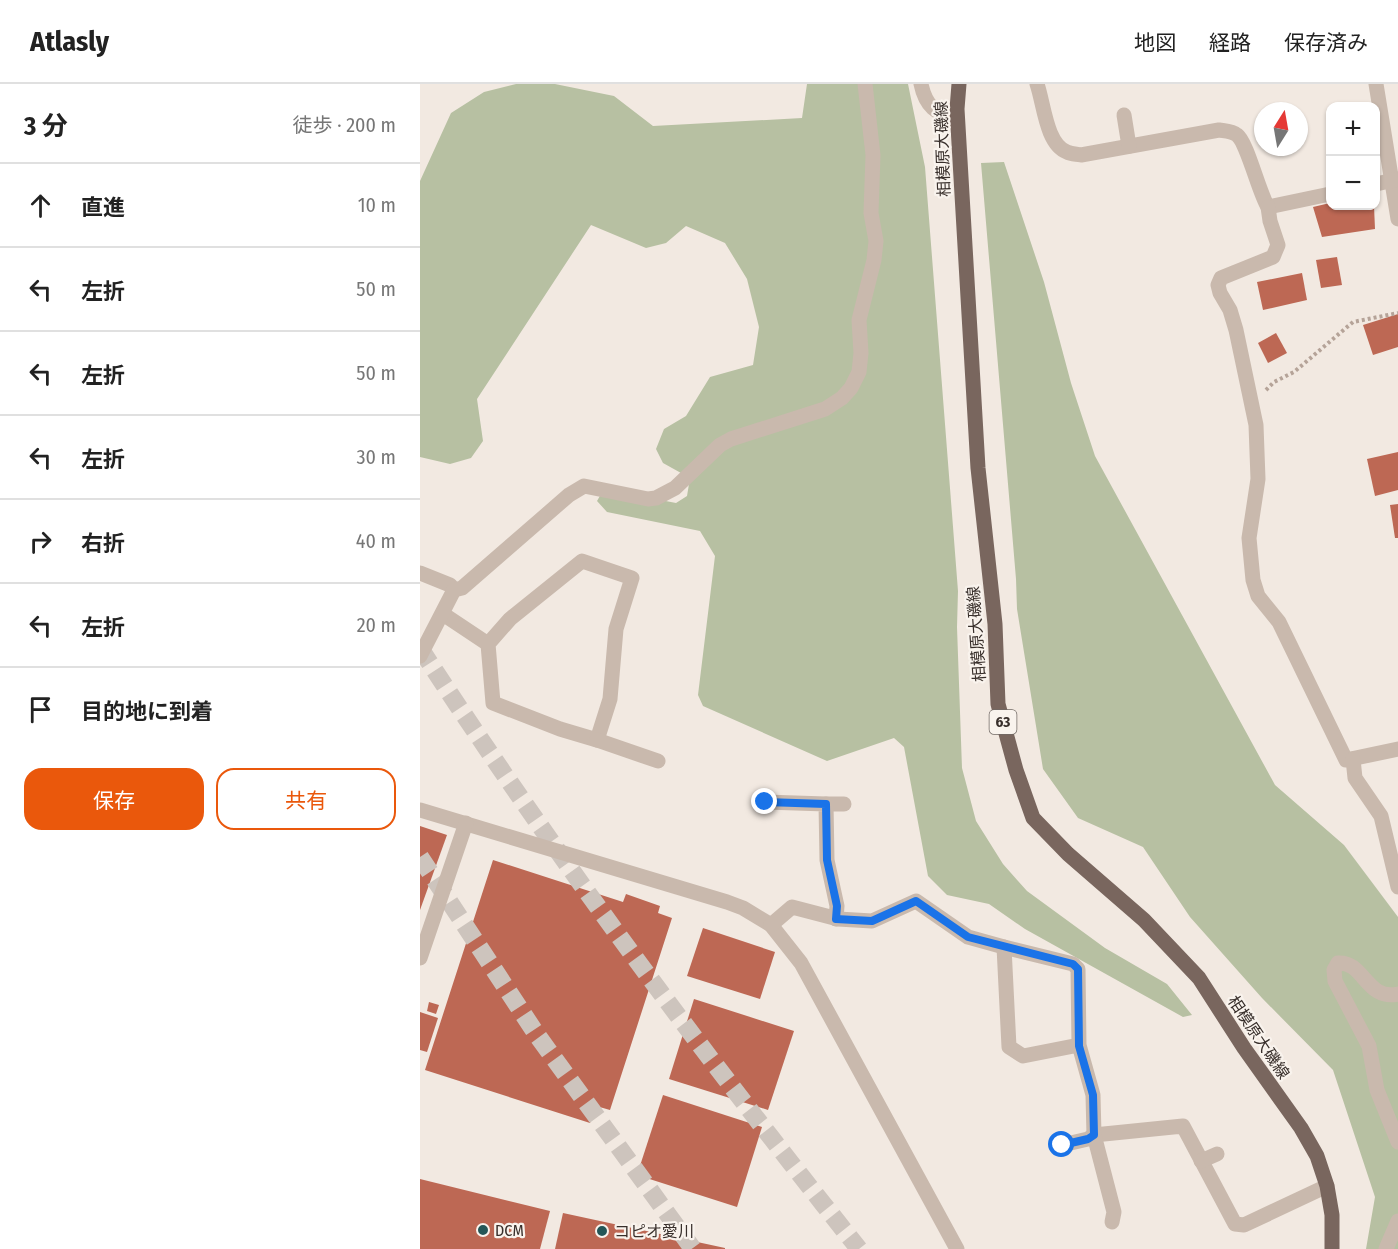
<!DOCTYPE html>
<html lang="ja">
<meta charset="utf-8">
<style>
body{margin:0;font-family:"Fira Sans Condensed","Noto Sans JP",sans-serif;background:#f6f6f6;color:#222}
.controls{position:absolute;right:18px;top:18px;display:grid;overflow:hidden;border-radius:12px;box-shadow:0 2px 4px #0004}
.controls button{width:54px;height:54px;display:grid;place-items:center;padding:0;border:0;border-bottom:2px solid #e0e0e0;background:#fff;color:#222;font:30px sans-serif}
.compass{position:absolute;left:834px;top:18px;width:54px;height:54px;border-radius:50%;background:#fff;box-shadow:0 2px 4px #0004;rotate:11deg}
.stop{position:absolute;width:18px;height:18px;margin:-14px;border:4px solid #1a73e8;border-radius:50%;background:#fff}
.stop.end{background:#1a73e8;border-color:#fff;box-shadow:0 2px 6px #0008}
.list{margin:0;padding:0;list-style:none}
h2{display:flex;justify-content:space-between;align-items:center;height:78px;margin:0;padding:0 24px;font-size:26px}
h2 small{font-size:20px;font-weight:400;color:#767676}
.list li{display:grid;grid-template-columns:39px 1fr auto;gap:18px;align-items:center;box-sizing:border-box;height:84px;padding:0 24px;border-top:2px solid #e0e0e0}
.list b{display:block;font-size:22px;white-space:nowrap}
.list em{font-size:20px;font-style:normal;color:#767676}
.actions{display:flex;gap:12px;padding:18px 24px}
.actions a{flex:1;padding:14px 0;border:2px solid #ea580c;border-radius:18px;text-align:center;font-size:21px;color:#ea580c}
.actions .main{background:#ea580c;color:#fff}
.icon{flex:none;width:33px;height:33px;fill:none;stroke:currentColor;stroke-width:2;stroke-linecap:round;stroke-linejoin:round}
.map{position:relative;flex:none;width:978px;height:1165px;overflow:hidden}
header{display:flex;align-items:center;gap:36px;box-sizing:border-box;height:84px;padding:0 30px;background:#fff;border-bottom:2px solid #e0e0e0}
header strong{font-size:28px}
nav{display:flex;gap:33px;margin-inline-start:auto;font-size:21px}
main{display:flex}
aside{flex:1;background:#fff}
.map>svg:first-child{display:block}
</style>
<header>
<strong>Atlasly</strong>
<nav><a>地図</a><a>経路</a><a>保存済み</a></nav>
</header>
<main>
<aside>
<h2>3 分<small>徒歩 · 200 m</small></h2>
<ul class="list">
<li><svg class="icon" aria-label="ahead" viewBox="0 0 24 24"><path d="M12 20V5M6 11l6-6 6 6"/></svg><div><b>直進</b></div><em>10 m</em></li>
<li><svg class="icon" aria-label="left" viewBox="0 0 24 24"><path d="M17 20v-9H6M10 6l-5 5 5 5"/></svg><div><b>左折</b></div><em>50 m</em></li>
<li><svg class="icon" aria-label="left" viewBox="0 0 24 24"><path d="M17 20v-9H6M10 6l-5 5 5 5"/></svg><div><b>左折</b></div><em>50 m</em></li>
<li><svg class="icon" aria-label="left" viewBox="0 0 24 24"><path d="M17 20v-9H6M10 6l-5 5 5 5"/></svg><div><b>左折</b></div><em>30 m</em></li>
<li><svg class="icon" aria-label="right" viewBox="0 0 24 24"><path d="M7 20v-9h11M14 6l5 5-5 5"/></svg><div><b>右折</b></div><em>40 m</em></li>
<li><svg class="icon" aria-label="left" viewBox="0 0 24 24"><path d="M17 20v-9H6M10 6l-5 5 5 5"/></svg><div><b>左折</b></div><em>20 m</em></li>
<li><svg class="icon" aria-label="arrive" viewBox="0 0 24 24"><path d="M6 21V4h12l-3 4 3 4H6"/></svg><div><b>目的地に到着</b></div></li>
</ul>
<div class="actions"><a class="main">保存</a><a>共有</a></div>
</aside>
<div class="map">
<svg width="978" height="1165" viewBox="0 0 978 1165">
<rect width="100%" height="100%" fill="#f2e9e1"/>
<!-- green -->
<g fill="#b7c0a2">
<polygon points="96,0 135,0 194,12 233,42 382,34 387,0 488,0 505,83 538,507 537,543 542,684 556,737 583,780 607,807 685,864 747,900 772,931 763,933 605,845 569,820 527,811 508,792 484,663 474,654 407,677 283,622 278,611 295,472 280,447 187,428 177,417 184,405 256,419 267,412 270,394 243,379 236,365 244,345 266,332 290,293 333,281 339,243 327,195 305,159 266,142 246,159 226,164 171,141 57,315 63,357 51,374 30,380 0,373 0,97 31,29 64,8"/>
<polygon points="584,78 624,198 651,299 675,372 855,701 924,761 978,833 978,1165 946,1165 955,1113 913,986 842,914 770,833 723,763 658,734 623,685 597,525 596,495 561,79"/>
</g>
<!-- building -->
<g fill="#bd6854">
<polygon points="910,119 910,122 954,122 955,145 902,153 893,123"/>
<polygon points="917,173 922,201 901,204 896,176"/>
<polygon points="882,189 887,216 843,226 837,198"/>
<polygon points="978,230 978,263 953,271 943,241"/>
<polygon points="856,249 867,269 848,279 838,259"/>
<polygon points="978,368 978,406 955,412 947,375"/>
<polygon points="978,420 978,454 975,454 970,421"/>
<polygon points="0,742 27,751 0,826"/>
<polygon points="73,776 203,818 206,810 240,822 238,829 252,834 190,1026 176,1022 170,1039 5,986"/>
<polygon points="283,844 355,868 340,915 267,892"/>
<polygon points="274,915 374,947 348,1026 249,995"/>
<polygon points="9,918 19,921 16,930 7,927"/>
<polygon points="0,928 18,934 7,968 0,966"/>
<polygon points="243,1011 342,1043 317,1123 217,1091"/>
<polygon points="0,1095 130,1127 120,1165 0,1165"/>
<polygon points="143,1129 305,1164 305,1165 135,1165"/>
</g>
<g fill="none" stroke-linecap="round" stroke-linejoin="round">
<!-- highway-tunnel -->
<g stroke="#cdc4bd" stroke-width="18" stroke-dasharray="18 9" stroke-linecap="butt">
<path d="M0,564C135,772 284,971 439,1165"/>
<polyline points="0,773 117,951 273,1165"/>
</g>
<!-- path -->
<polyline stroke="#b5a398" stroke-width="4" stroke-dasharray="3 3" stroke-linecap="butt" points="846,306 854,298 874,288 933,238 978,229"/>
<!-- minor -->
<g stroke="#c9b9ad" stroke-width="15">
<path d="M501,0C506,24 516,28 537,37"/>
<path d="M617,0C624,20 626,60 647,68C651,70 656,70 661,71L799,46C805,47 812,47 817,51C827,58 839,109 848,123L910,110"/>
<polyline points="956,0 978,135"/>
<polyline points="704,31 709,62"/>
<polyline points="956,100 978,95"/>
<polyline points="848,123 850,137 858,161 853,173 801,194 798,201 800,209 810,226 816,246 836,341 838,395 829,454 833,496 838,512 859,538 926,676 978,665"/>
<polyline points="0,489 30,501 34,506"/>
<polyline points="23,530 68,560 73,619 140,645 177,656 190,615 196,545 212,494 162,477 90,535 68,560"/>
<polyline points="0,572 34,506 42,504 149,411 164,402 228,415 236,414 255,404 300,361 311,355 405,325 422,314 431,304 439,288 441,269 439,236 454,176 456,157 451,129 453,71 445,0"/>
<polyline points="177,656 238,677"/>
<polyline points="933,675 935,694 961,732 978,803"/>
<polyline points="345,718 406,720 407,776 417,822 416,835"/>
<polyline points="406,720 424,720"/>
<polyline points="0,726 307,818 323,824 351,841 381,879 537,1165"/>
<polyline points="351,841 372,823 418,835 452,837 496,817 548,853 584,863"/>
<polyline points="0,874 46,739"/>
<path d="M978,910C946,917 944,877 918,879L914,886L915,897L949,962L957,1006L978,1058"/>
<polyline points="659,961 603,972 589,963 584,863 653,880 658,885 659,961 673,1011 674,1051 763,1042 815,1140 824,1141 907,1102"/>
<polyline points="642,1061 668,1055 674,1051 694,1128 692,1138"/>
<polyline points="781,1077 797,1070"/>
<polyline points="966,1165 978,1137"/>
</g>
<!-- major -->
<polyline stroke="#79665e" stroke-width="15" points="539,0 537,25 558,384 575,540 578,620 596,686 613,734 648,770 724,836 779,894 824,964 881,1044 897,1072 907,1102 912,1131 912,1165"/>
</g>
<g fill="none" stroke-linecap="round" stroke-linejoin="round">
<!-- route -->
<polyline stroke="#1a73e8" stroke-width="8" points="345,718 406,720 407,776 417,822 416,835 452,837 496,817 548,853 653,880 658,885 659,962 673,1011 674,1051 668,1055 642,1061"/>
</g>
<!-- markers -->
<g fill="#245657" stroke="#f9f3ed" stroke-width="2">
<circle cx="63" cy="1146" r="6"/>
<circle cx="182" cy="1147" r="6"/>
</g>
<g text-anchor="middle" stroke-width="4.5" stroke-linejoin="round" paint-order="stroke">
<!-- shield labels -->
<rect fill="#f9f3ed" stroke="#726a65" stroke-width="1.5" x="569.5" y="626" width="27" height="24" rx="4.5"/>
<g font-size="15" font-weight="bold" fill="#382f2b">
<text x="583" y="643">63</text>
</g>
<!-- street labels -->
<g font-size="16" fill="#382f2b" stroke="#f9f3ed">
<text transform="translate(522 65) rotate(-92)" y="6">相模原大磯線</text>
<text transform="translate(556 550) rotate(-94)" y="6">相模原大磯線</text>
<text transform="translate(839 953) rotate(56)" y="6">相模原大磯線</text>
</g>
<!-- poi labels -->
<g font-size="16" fill="#382f2b" stroke="#f9f3ed" text-anchor="start">
<text x="75" y="1152">DCM</text>
<text x="194" y="1153">コピオ愛川</text>
</g>
</g>
</svg>
<div class="controls">
<button>+</button>
<button>−</button>
</div>
<svg class="compass" viewBox="-18 -18 36 36"><path d="M0-13l5 13h-10z" fill="#e53935"/><path d="M0 13l5-13h-10z" fill="#767676"/></svg>
<div class="stop" style="left:642px;top:1061px"></div>
<div class="stop end" style="left:345px;top:718px"></div>
</div>
</main>
